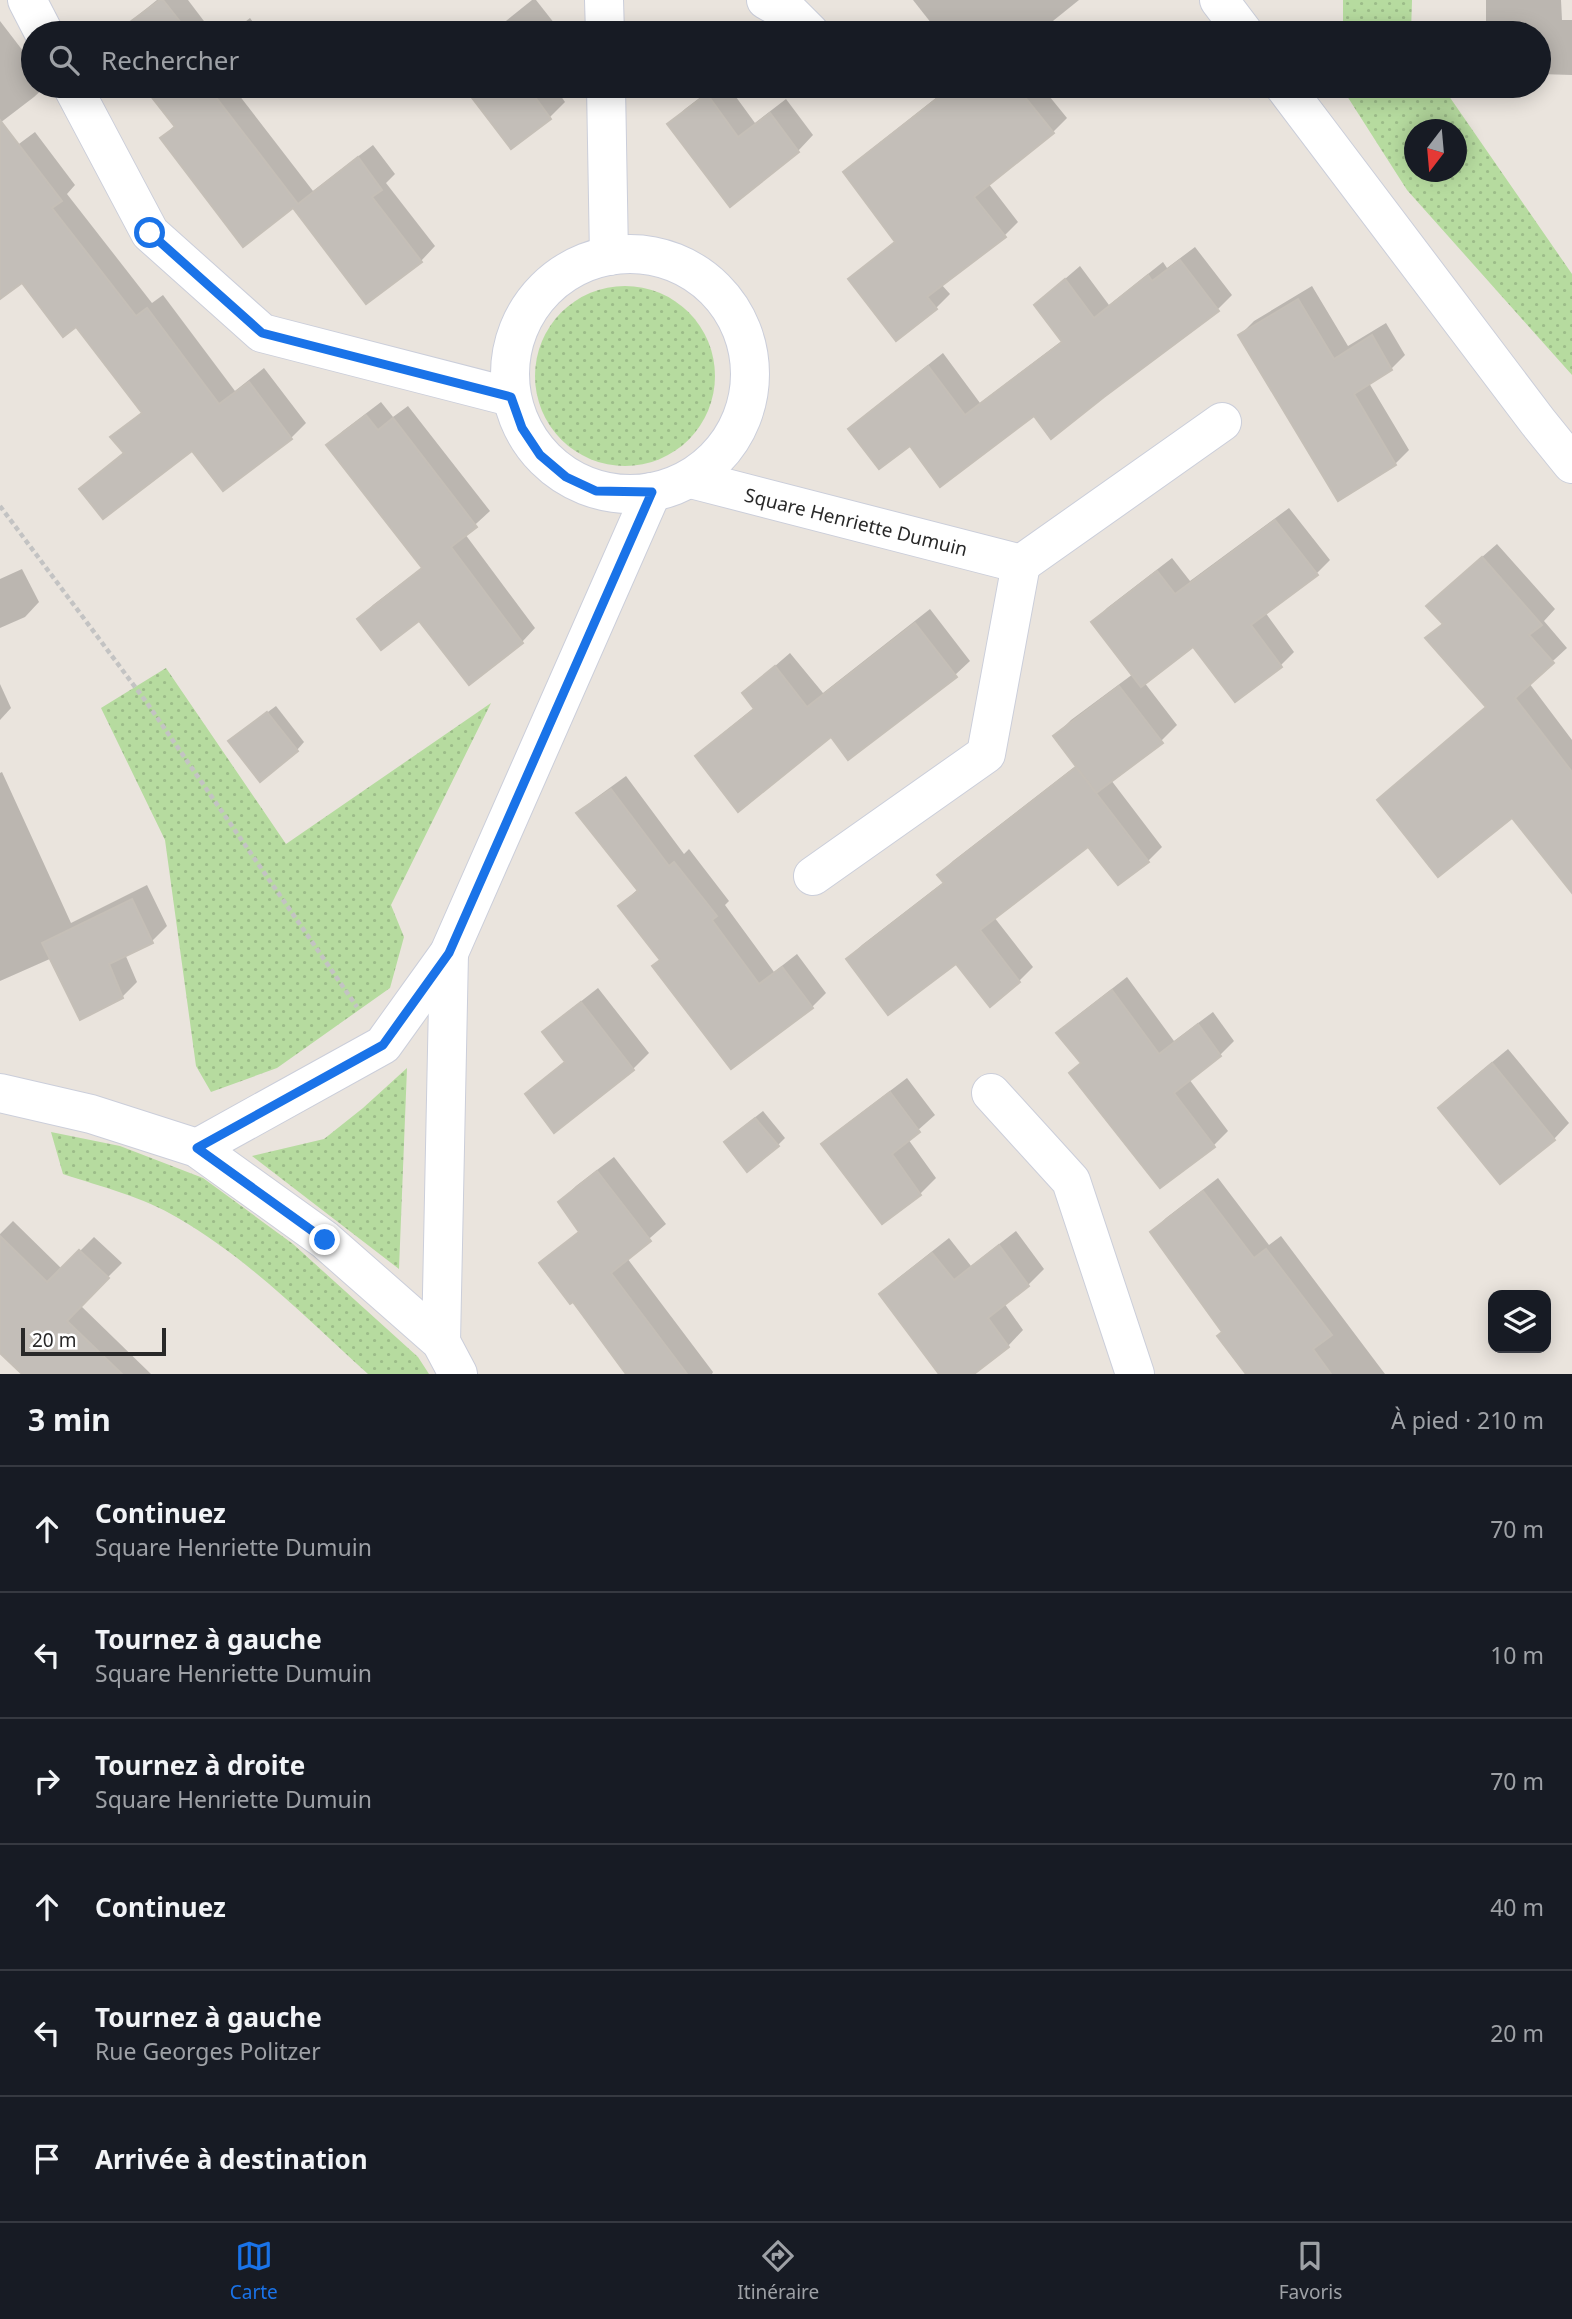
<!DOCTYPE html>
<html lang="fr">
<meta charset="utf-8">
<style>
body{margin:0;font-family:"Noto Sans",sans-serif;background:#242831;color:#f1f3f6}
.controls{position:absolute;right:21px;bottom:21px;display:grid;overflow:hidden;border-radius:14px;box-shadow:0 4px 18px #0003}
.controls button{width:63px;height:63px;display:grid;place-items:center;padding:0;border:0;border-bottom:2px solid #363941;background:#171b24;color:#f1f3f6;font:35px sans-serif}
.compass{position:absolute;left:1404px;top:119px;width:63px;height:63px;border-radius:50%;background:#171b24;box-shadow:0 4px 18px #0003;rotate:196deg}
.scale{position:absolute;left:21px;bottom:18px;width:145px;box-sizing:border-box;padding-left:7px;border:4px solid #292929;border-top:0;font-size:19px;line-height:24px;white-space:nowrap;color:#292929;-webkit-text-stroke:5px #fff;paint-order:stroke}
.stop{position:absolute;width:21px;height:21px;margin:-16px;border:5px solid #1a73e8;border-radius:50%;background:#fff}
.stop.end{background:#1a73e8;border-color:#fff;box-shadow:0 2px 7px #0008}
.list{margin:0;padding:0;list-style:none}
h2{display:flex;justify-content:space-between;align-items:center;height:91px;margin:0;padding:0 28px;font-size:30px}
h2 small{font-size:23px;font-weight:400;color:#9ea1a6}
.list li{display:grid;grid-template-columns:46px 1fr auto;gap:21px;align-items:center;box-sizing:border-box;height:126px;padding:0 28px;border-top:2px solid #363941}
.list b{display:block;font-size:26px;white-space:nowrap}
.list p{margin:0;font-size:23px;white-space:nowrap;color:#9ea1a6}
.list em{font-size:23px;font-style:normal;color:#9ea1a6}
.icon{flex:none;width:38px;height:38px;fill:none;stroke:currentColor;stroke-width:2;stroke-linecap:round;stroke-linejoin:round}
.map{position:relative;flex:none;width:1572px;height:1374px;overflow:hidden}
.search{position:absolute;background:#171b24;box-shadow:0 4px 18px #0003;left:21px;right:21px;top:21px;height:77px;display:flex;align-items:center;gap:18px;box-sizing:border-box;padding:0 24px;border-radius:38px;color:#9ea1a6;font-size:26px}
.sheet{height:847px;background:#171b24}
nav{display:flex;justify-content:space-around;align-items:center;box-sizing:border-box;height:98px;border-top:2px solid #363941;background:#171b24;font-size:19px;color:#9ea1a6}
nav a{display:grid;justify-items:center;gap:4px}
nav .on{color:#1a73e8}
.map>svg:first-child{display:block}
</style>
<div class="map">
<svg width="1572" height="1374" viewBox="0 0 1572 1374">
<defs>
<pattern id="grass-dots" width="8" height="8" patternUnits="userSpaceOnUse" patternTransform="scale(1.75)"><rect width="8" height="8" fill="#b6db9f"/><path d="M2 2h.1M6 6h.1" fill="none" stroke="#9cbc89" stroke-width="1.8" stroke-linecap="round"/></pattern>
</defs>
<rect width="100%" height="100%" fill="#eae4dd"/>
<!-- grass -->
<g fill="url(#grass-dots)" fill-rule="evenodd">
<polygon points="1343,0 1412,0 1411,33 1343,33"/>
<path d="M1346,86H1442L1572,274V375L1407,190L1347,96ZM1414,130H1456V172H1414Z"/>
<circle cx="625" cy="376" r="90"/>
<polygon points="166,668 286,844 491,703 391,905 404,937 390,988 277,1068 211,1092 196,1066 165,840 101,708"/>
<polygon points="407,1068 399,1269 252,1156 324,1139 363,1108"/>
<path d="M51,1132L120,1146L203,1178L293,1244L418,1357L429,1374H368C308,1320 249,1259 178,1218C143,1197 102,1187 63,1174Z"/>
</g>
<!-- shadow -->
<g fill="#0003">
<polygon points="157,0 188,0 213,33 116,33"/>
<polygon points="532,0 536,0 562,33 491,33"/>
<polygon points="913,0 1079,0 1038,33 939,33"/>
<polygon points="1486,0 1561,0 1562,20 1572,20 1572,75 1539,74 1539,33 1486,33"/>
<polygon points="250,18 261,33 239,33 236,29"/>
<polygon points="0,21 33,64 33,86 46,86 34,97 0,123"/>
<polygon points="146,86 232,86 313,191 373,145 395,174 386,183 435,246 421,261 366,302 294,206 162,138 175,125"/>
<polygon points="465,86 554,86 565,102 549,118 512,147"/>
<polygon points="715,86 728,86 755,123 786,99 813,135 798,151 669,125 685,109"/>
<polygon points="951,86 1041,86 1067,118 1053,132 988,183 1018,222 1005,235 941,284 950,294 936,308 897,339 850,279 896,240 845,173 859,159"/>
<polygon points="35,132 75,185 67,194 152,303 163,295 235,391 264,368 306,423 291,438 223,488 192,448 82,489 125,451 113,437 143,411 77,324 23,281 0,282 0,158"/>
<polygon points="1195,247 1232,295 1218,309 1103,395 910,443 851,429 865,415 943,353 980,403 1063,340 1051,291 1080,266 1109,305 1163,262 1167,268"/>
<polygon points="1312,286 1348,346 1386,323 1405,355 1391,369 1369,383 1409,450 1395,464 1240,335 1254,321"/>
<polygon points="381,402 393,417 408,406 490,511 465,534 535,628 522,642 420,618 360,619 373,605 423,567 329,445 343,431"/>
<polygon points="1289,508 1330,560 1316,574 1265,612 1294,652 1280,666 1193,645 1144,682 1177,725 1161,741 1111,780 1162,847 1148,861 1119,883 1088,844 994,917 1033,967 1019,981 956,961 848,959 862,945 945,881 940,875 953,861 1077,765 1055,736 1071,720 1133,674 1094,622 1107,608 1172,558 1190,581"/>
<polygon points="1497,544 1555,609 1544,621 1567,648 1529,683 1572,740 1572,852 1488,706 1427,638 1444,622 1443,591"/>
<polygon points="22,569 39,602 25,617 0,628 0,579"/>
<polygon points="930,609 970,661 955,675 831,735 697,756 712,742 755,707 744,693 790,653 823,693"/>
<polygon points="0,684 11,708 0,720"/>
<polygon points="276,706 304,742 297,750 238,734"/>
<polygon points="2,772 71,923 147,885 167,926 152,941 125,954 137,982 122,997 52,958 0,981 0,773"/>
<polygon points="626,776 684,854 689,849 729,901 725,905 774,972 797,954 826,993 812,1007 731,1067 661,960 620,906 638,889 579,813 593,800"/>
<polygon points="1127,977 1174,1041 1213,1012 1234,1041 1220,1055 1189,1079 1228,1131 1214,1145 1082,1062 1059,1033 1073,1019"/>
<polygon points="598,988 649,1053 633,1069 527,1094 566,1060 545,1032 561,1017"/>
<polygon points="1508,1049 1569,1123 1554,1139 1440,1108 1456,1092"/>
<polygon points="907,1078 935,1115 908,1139 936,1178 920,1194 882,1222 824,1144 840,1129"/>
<polygon points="763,1111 785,1138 778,1145 734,1134"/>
<polygon points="614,1157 666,1224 627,1258 713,1372 712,1374 628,1374 573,1300 542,1264 580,1230 560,1202 576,1186"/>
<polygon points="1218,1178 1269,1245 1281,1236 1385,1374 1248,1374 1224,1332 1152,1232 1166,1218"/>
<polygon points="13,1221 62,1269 94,1237 122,1263 80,1305 151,1374 24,1374 0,1330 0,1234"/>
<polygon points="1016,1231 1044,1269 1028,1285 1004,1303 1023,1330 1008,1346 971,1374 941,1374 881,1294 897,1279 949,1238 971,1266"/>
</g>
<!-- building -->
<g fill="#c3beb8" stroke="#c5bfb7" stroke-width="2">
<polygon points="160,0 163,0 189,33 115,33"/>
<polygon points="143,86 229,86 215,96 298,204 358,157 382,190 372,197 422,262 366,304 293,208 243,247 160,138 175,127"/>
<polygon points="463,86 527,86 551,119 511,149"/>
<polygon points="953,86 1016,86 1054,133 974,197 1006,237 927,297 937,309 896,341 848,279 895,242 843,172"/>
<polygon points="707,94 738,137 770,113 799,152 730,207 667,124"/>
<polygon points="0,120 62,201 52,208 136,316 147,308 219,404 249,382 292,439 223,491 192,451 103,519 79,489 124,453 110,437 142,413 76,327 63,337 22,283 0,299"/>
<polygon points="1180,260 1219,311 1104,397 1051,439 1034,416 940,487 910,446 879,469 848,429 928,366 965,415 1062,342 1034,305 1065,279 1094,318 1148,275 1152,281"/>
<polygon points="1298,299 1334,359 1372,335 1392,370 1354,394 1396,465 1338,501 1238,335"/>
<polygon points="366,415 378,430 393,418 477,527 451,547 523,643 469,685 419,621 381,650 357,619 422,568 326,445"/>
<polygon points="1275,520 1318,575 1251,625 1282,667 1235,702 1193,647 1141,687 1091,622 1157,571 1175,594"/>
<polygon points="1482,557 1542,625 1529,635 1554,663 1515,698 1572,772 1572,893 1512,818 1438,877 1377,800 1486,707 1425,638 1443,624 1426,606"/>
<polygon points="915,623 957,677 848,760 831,737 738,812 695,756 754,709 742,693 775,666 807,707"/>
<polygon points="1119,686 1163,743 1096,793 1053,736"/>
<polygon points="267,712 298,751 260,782 228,741"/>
<polygon points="1076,767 1149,862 1118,885 1088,847 980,930 1020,982 990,1007 956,964 888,1015 846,959 944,883 937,875"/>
<polygon points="611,789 669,866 674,862 717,916 712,920 759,984 782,967 813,1008 731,1069 652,966 660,960 618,906 638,891 576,813"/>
<polygon points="132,899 153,943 109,964 123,998 80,1020 42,943"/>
<polygon points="1112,990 1159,1054 1198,1024 1221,1056 1174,1093 1215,1147 1160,1188 1069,1073 1081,1063 1056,1033"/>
<polygon points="581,1002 634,1070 554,1133 525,1094 565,1062 542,1032"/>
<polygon points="1492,1063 1555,1140 1500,1184 1438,1108"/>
<polygon points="890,1092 920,1132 892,1154 921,1195 882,1224 821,1144"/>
<polygon points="755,1118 779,1146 747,1172 724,1142"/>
<polygon points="597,1171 651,1241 611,1273 687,1374 626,1374 573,1302 570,1304 539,1263 579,1232 558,1202"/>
<polygon points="1203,1191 1254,1258 1266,1249 1332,1335 1313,1349 1331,1374 1246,1374 1217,1336 1222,1332 1150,1232"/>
<polygon points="0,1236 47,1282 79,1250 109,1278 67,1321 122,1374 22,1374 0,1353"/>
<polygon points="999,1245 1029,1286 988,1318 1009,1347 974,1374 939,1374 879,1294 932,1253 954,1280"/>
</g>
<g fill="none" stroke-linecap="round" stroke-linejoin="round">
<defs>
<g id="minor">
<polyline points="27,0 44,33"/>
<polyline points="604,0 605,33"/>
<polyline points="766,0 791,14 810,33"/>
<polyline points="72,86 150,233 262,333 511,397"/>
<polyline points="606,86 609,256"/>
<circle cx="630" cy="374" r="120"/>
<polyline points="691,479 1021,564 1222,422"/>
<polyline points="813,876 986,754 1021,564"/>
<polyline points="0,1093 91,1114 197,1148 325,1240 441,1342 458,1374"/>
<polyline points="991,1093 1071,1181 1135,1374"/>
<polyline points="197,1148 383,1045 449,953 652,492"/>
<polyline points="441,1342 449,953"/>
</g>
<g id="secondary">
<polyline points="1219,0 1244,33"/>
<polyline points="1284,86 1538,422 1572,464"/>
</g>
</defs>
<!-- minor casing -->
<use href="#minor" stroke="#cbceda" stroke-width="40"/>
<!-- secondary casing -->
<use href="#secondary" stroke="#cbceda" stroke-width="40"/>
<!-- path -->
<polyline stroke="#c3c3c3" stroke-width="4.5" stroke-dasharray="5 3.5" stroke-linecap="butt" points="0,506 147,703 357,1007"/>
<!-- minor -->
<use href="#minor" stroke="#fff" stroke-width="38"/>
<!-- secondary -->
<use href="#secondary" stroke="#fff" stroke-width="38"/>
</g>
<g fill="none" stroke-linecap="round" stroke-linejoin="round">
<!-- route -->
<polyline stroke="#1a73e8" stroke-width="9" points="150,233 262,333 511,397 522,428 540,455 566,477 596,491 652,492 449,953 383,1045 197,1148 325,1240"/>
</g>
<g text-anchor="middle" stroke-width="5" stroke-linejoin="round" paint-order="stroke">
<!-- street labels -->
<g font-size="19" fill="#292929" stroke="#fff">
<text transform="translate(856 522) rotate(14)" y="7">Square Henriette Dumuin</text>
</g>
</g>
</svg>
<div class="controls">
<button><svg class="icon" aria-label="layers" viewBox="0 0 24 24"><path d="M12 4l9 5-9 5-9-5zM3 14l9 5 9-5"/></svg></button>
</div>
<svg class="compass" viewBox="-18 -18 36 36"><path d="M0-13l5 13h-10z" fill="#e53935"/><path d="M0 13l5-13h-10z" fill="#9ea1a6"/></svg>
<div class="scale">20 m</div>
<div class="stop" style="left:150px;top:233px"></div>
<div class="stop end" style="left:325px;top:1240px"></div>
<div class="search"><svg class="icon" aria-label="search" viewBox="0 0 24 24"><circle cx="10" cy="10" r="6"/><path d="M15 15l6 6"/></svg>Rechercher</div>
</div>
<section class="sheet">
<h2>3 min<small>À pied · 210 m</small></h2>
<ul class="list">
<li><svg class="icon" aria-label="ahead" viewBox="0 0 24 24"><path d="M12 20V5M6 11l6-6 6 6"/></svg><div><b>Continuez</b><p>Square Henriette Dumuin</p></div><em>70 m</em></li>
<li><svg class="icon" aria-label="left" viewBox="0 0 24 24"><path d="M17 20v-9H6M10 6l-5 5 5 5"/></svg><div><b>Tournez à gauche</b><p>Square Henriette Dumuin</p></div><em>10 m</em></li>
<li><svg class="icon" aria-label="right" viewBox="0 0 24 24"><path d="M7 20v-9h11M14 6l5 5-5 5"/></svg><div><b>Tournez à droite</b><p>Square Henriette Dumuin</p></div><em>70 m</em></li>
<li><svg class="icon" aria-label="ahead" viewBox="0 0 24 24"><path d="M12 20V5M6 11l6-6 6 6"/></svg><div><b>Continuez</b></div><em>40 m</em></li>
<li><svg class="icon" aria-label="left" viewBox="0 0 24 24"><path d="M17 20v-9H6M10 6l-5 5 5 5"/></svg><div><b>Tournez à gauche</b><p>Rue Georges Politzer</p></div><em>20 m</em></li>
<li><svg class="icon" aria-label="arrive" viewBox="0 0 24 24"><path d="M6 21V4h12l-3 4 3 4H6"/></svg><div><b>Arrivée à destination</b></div></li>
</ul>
</section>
<nav>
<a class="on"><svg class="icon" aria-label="map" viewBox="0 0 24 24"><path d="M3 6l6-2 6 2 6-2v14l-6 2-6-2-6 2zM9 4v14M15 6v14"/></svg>Carte</a>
<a><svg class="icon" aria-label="directions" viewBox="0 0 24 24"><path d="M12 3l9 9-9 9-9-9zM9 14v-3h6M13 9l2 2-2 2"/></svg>Itinéraire</a>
<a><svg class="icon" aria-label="saved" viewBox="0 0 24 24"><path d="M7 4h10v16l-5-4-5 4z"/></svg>Favoris</a>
</nav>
